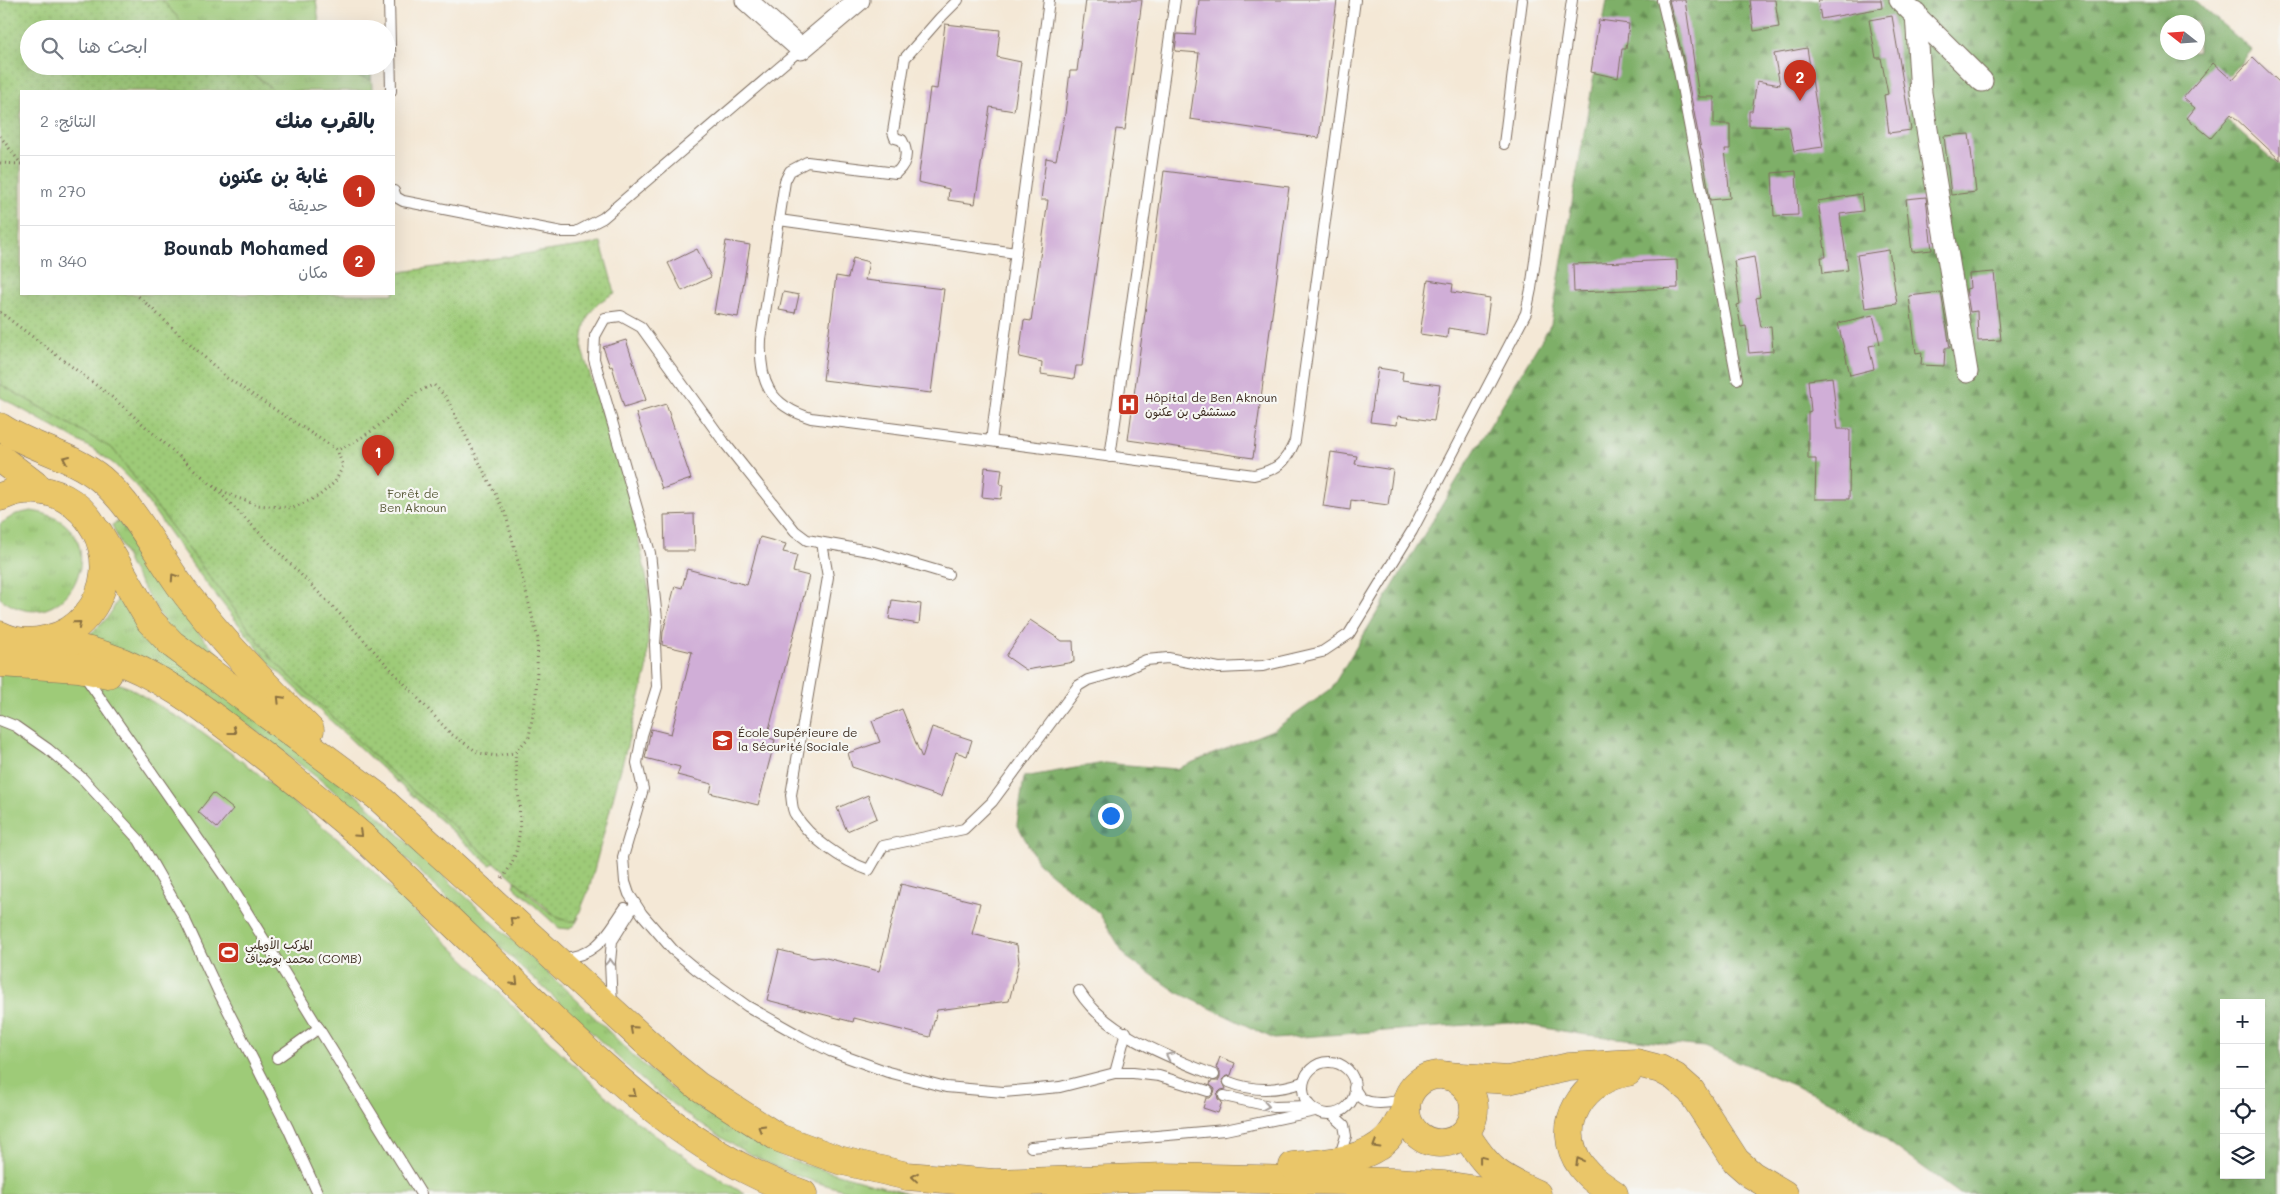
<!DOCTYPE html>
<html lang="ar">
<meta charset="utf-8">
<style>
body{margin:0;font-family:Mali,"Playpen Sans Arabic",sans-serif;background:#f6f6f7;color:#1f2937;direction:rtl}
.controls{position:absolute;right:15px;bottom:15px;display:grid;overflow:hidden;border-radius:0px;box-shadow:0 5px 20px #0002}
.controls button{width:45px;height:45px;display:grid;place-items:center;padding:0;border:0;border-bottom:1px solid #e0e1e3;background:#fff;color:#1f2937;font:25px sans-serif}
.compass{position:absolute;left:2160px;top:15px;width:45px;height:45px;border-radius:50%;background:#fff;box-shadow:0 5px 20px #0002;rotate:287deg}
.you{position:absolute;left:1110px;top:815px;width:18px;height:18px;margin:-12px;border:4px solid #fff;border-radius:50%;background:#1a73e8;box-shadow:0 0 0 8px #1a73e833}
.badge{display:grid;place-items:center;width:32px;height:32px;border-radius:50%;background:#c8321e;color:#fff;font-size:16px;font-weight:700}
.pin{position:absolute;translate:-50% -41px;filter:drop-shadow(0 1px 2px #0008)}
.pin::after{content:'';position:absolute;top:26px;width:18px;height:15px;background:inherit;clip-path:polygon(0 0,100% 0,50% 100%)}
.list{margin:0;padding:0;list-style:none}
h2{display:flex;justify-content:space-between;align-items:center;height:65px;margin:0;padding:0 20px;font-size:21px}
h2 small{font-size:16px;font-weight:400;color:#747a83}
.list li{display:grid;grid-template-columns:32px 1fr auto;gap:15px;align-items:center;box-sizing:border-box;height:70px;padding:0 20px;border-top:1px solid #e0e1e3}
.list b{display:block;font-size:19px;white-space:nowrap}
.list p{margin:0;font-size:16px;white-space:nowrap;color:#747a83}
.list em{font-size:16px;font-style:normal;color:#747a83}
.icon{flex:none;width:28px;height:28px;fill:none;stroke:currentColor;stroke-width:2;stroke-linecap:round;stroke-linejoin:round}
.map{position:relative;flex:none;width:2280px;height:1194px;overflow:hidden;direction:ltr}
.search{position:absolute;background:#fff;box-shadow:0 5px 20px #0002;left:20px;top:20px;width:375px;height:55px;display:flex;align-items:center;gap:12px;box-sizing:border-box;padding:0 18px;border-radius:28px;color:#747a83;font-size:19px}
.panel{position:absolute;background:#fff;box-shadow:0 5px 20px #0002;left:20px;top:90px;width:375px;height:205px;border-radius:0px;direction:rtl}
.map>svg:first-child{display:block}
</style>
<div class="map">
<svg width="2280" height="1194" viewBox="0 0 2280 1194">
<defs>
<pattern id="grass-tufts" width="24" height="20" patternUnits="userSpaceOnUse" patternTransform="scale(1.25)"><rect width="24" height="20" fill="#9ecb78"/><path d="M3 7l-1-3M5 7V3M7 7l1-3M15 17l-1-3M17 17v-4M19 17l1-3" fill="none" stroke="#89ae67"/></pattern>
<pattern id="forest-firs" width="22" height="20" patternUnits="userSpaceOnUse" patternTransform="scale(1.25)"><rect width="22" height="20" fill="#7eaf68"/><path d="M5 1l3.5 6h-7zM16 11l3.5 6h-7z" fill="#688f55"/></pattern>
<pattern id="park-dots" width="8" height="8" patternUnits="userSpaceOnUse" patternTransform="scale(1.25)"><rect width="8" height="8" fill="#9ecb78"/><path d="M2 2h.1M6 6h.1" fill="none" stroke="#89ae67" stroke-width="1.8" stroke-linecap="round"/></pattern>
</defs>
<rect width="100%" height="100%" fill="#f6f6f2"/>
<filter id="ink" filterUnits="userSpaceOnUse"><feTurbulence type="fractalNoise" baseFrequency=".02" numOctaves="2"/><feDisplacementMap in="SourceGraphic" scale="10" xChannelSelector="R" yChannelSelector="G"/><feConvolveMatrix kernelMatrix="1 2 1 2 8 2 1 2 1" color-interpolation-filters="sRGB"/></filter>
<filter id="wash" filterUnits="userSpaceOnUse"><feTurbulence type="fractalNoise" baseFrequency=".0096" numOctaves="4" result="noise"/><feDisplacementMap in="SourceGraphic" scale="20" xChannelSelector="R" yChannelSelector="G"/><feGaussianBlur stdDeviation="1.12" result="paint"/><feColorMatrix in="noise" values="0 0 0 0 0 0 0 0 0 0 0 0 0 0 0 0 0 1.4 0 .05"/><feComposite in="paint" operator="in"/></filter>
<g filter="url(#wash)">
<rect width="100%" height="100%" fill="#f4e8d6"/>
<!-- grass -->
<g fill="url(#grass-tufts)" stroke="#6c7a4b">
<polygon points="162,0 316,0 320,29 188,29"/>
<polygon points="240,66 371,66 372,91 274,91 264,82"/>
<polygon points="0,384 113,449 273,660 380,762 495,862 493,864 490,865 378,765 270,664 197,571 136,486 114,464 96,451 0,397"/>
<path d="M31,511C125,523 69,651 0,598V524L16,514Z"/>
<path d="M119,521C151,569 182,619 224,660L215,667L171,633L131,568L112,525Z"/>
<path d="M121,587L333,773L581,1004L639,1061L671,1088L739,1134L786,1159L908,1194C893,1194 877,1194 862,1194C852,1193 842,1189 833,1187C760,1168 698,1126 641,1079L327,785L257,732L200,692L82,639C103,626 116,611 121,587Z"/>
<path d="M515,881C532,895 553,923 576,921L579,917L576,923L570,929L559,928L513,886Z"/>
</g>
<!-- forest -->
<g fill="url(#forest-firs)" stroke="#5c6c43" fill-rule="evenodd">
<path d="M1607,0H2194L2252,50L2207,102L2280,167V1194H1960L1835,1103L1704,1047L1587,1035L1509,1022L1274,1039L1177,992L1126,957L1099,913L1038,863L1017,824L1024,777L1104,763L1176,769L1275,729L1331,689L1551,324ZM2168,22H2198V52H2168ZM2224,1003H2261V1175H2224Z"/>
<polygon points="342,66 371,66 371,80 359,77"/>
</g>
<!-- park -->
<path fill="url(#park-dots)" stroke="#6c7a4b" d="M0,0H162L188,29H29V66H240L264,82L274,91H21V294H394V273L601,243L615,293C588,306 583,321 582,350L631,503L649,590L647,670L589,889L576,921H568L557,917L380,762L273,660L113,449L0,384Z"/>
<!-- pitch -->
<path fill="#9ecb78" stroke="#6c7a4b" d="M0,673L106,679L128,687L201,731L255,771L351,850L606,1096C649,1133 696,1166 745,1194H0Z"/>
<g id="blocks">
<!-- building -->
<g fill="#d0aed7">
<polygon points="1086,0 1142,0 1125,130 1116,129 1082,366 1076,366 1074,379 1041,374 1042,362 1019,357 1024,320 1031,321 1048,200 1041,200 1046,158 1056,160 1065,114 1070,71 1077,71"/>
<polygon points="1199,0 1337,0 1319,138 1190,119 1199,53 1175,51 1177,34 1195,35"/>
<polygon points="1669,0 1685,0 1699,97 1714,97 1714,124 1730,124 1730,149 1725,149 1730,198 1710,200 1702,149 1701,149 1686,70"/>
<polygon points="1750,0 1775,0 1779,27 1754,31"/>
<polygon points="1818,0 1881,0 1882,8 1821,19"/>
<polygon points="1892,16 1911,130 1889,133 1884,95 1888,94 1881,58 1876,58 1869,20"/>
<polygon points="1599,20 1629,24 1626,49 1622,49 1618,78 1591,72"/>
<polygon points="945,24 1000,30 997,57 1021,62 1014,111 990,107 975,204 948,200 949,189 918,182 930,88 937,89"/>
<polygon points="1807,48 1823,147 1794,151 1789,127 1749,126 1749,111 1752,111 1757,81 1780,85 1774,54"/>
<polygon points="2253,57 2280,83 2280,160 2231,114 2211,138 2187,118 2195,108 2183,98 2213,63 2232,80"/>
<polygon points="1969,134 1976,192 1951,195 1944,136"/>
<polygon points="1164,171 1289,187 1253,458 1128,440"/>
<polygon points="1796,171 1798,215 1774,216 1772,173"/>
<polygon points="1861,194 1863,211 1840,214 1848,270 1823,273 1821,257 1826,257 1818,201"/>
<polygon points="1926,197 1932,250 1912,252 1906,199"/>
<polygon points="726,241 750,245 738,317 714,313"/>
<polygon points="697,249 711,277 682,291 668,263"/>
<polygon points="1889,250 1897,304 1865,308 1857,255"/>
<polygon points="1754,257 1760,297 1756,298 1761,327 1771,326 1773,351 1749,353 1746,326 1741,327 1737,305 1740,304 1734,261"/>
<polygon points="853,258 869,262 865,280 944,289 931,393 823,380 836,276 848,278"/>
<polygon points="1677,260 1678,288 1574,292 1573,264"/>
<polygon points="1994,272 2001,340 1978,341 1977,311 1970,312 1966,289 1970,288 1969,274"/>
<polygon points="1428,280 1453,284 1452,292 1490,298 1485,334 1448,328 1447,338 1420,334"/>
<polygon points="783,292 799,295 795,313 779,310"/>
<polygon points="1941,292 1950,348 1945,348 1944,366 1921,365 1922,352 1916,353 1909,296"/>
<polygon points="1873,315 1880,344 1869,346 1874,369 1850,375 1838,323"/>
<polygon points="626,340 646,400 624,407 612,366 610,367 603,347"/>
<polygon points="1378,368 1403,372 1402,380 1440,385 1434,421 1398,416 1397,425 1370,422"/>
<polygon points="1832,377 1838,429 1850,429 1849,499 1815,499 1816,459 1808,459 1808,412 1811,411 1808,380"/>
<polygon points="666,404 691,479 662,489 636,413"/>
<polygon points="1331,452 1357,456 1355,464 1393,470 1388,505 1351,500 1350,510 1323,506"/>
<polygon points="985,467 1002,469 1000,484 1003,485 1001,499 982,497"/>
<polygon points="694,514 695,551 665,551 664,515"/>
<polygon points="760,537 786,544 783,552 797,555 793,572 809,576 767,737 775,740 758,805 710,793 712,784 677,775 680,767 645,758 651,729 671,734 692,652 662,645 663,632 675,586 682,588 687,569 747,585"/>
<polygon points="892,600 921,604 919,624 889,619"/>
<polygon points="1030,620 1062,641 1073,641 1074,662 1026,670 1006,656"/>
<polygon points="902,709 922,758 932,727 972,740 967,756 956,752 941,797 852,767 848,753 880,742 872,721"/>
<polygon points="213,793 233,809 217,828 198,812"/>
<polygon points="868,795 877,818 847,831 837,808"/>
<polygon points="901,884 980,903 972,934 1017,945 1019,962 1009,1001 937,1010 930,1037 854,1018 853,1022 767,1000 779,950 813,958 822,957 879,971"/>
<polygon points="1220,1057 1235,1063 1231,1075 1225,1077 1222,1080 1226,1089 1221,1090 1217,1094 1218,1099 1222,1102 1218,1113 1203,1108 1206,1098 1210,1098 1214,1093 1215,1089 1210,1085 1211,1081 1218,1081 1220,1077 1220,1071 1216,1068"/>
</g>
</g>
</g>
<g filter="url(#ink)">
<use href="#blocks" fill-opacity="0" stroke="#7c6c5e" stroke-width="1"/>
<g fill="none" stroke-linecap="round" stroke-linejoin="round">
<defs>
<g id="service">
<polyline points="389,0 391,91"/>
<path d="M958,0L940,18L905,58L893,132L895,138L902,140C909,153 906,164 896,173L807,162L790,171L785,181L761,339C759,381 768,405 811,418L1254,475C1278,469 1285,464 1295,441L1355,0"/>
<polyline points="1662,0 1679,71 1737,379"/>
<polyline points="1504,144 1522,0"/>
<polyline points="394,191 396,197 403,201 562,232 576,232 603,218 801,49"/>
<polyline points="779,220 1016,253"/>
<polyline points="991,441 1049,0"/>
<polyline points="1110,457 1175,0"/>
<path d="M822,543L828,577L791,795C792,801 792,810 795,814C809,838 843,861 869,870L883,846L964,829L992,802L1078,686L1088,680L1124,670L1146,660L1168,658L1219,668L1263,666L1322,652L1349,634L1412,531L1526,313L1531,289L1572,0"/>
<polyline points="948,574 874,552 807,540 795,531 724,442 641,327 621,316 605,318 595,336 594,359 650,553 657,619 655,644 657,687 642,735 637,763 643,789 623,857 625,882 629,894 642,914 673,950 697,970 747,1006 802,1037 830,1051 888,1072 946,1087 1003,1092 1060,1087 1115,1073 1133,1073 1159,1076 1208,1091"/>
<polyline points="84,675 229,883 421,1194"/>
<polyline points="0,720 15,726 48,749 82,778 139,840 186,922 218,991 288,1128 318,1194"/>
<path d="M562,958C598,956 607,934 625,908"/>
<path d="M1079,991C1105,1033 1169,1057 1214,1075"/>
<polyline points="612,1005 610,962 612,941 635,904"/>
<polyline points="277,1058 319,1028"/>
<circle cx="1329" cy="1088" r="26"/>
<polyline points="1115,1073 1126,1032"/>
<path d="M1229,1082C1254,1092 1278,1091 1303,1082"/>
<path d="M1354,1088C1356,1091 1359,1096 1361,1098C1371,1106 1395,1103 1405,1098"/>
<polyline points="1224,1096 1274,1107 1309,1106"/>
<polyline points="1332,1114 1344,1125 1346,1136 1339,1158"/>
<polyline points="1031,1147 1225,1130 1315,1111"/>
</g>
<g id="minor">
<polyline points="746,0 801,49 859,0"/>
<polyline points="1900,0 1982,81"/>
<polyline points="1916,13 1921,93 1967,372"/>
</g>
<g id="trunk">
<path d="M0,427C31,448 72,455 101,479C137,510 158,557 187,595C224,643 267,687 310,730"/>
<polyline points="0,458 43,491"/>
<path d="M0,497C6,495 12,492 18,491C88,479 131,564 86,616C76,628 63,636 48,639C32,643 15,643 0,635"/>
<polyline points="99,533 150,621 172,644 377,796 666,1060 698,1086 779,1138 839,1160 907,1176 994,1183 1165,1177 1395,1182 1444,1185 1505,1194"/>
<path d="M32,642C56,645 80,647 103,655C161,674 207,711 254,748C291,777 327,806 363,837C419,891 476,945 532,999C614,1077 693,1156 803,1194"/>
<polyline points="0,663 79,668 108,674"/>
<circle cx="1440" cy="1109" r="34"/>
<polyline points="1447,1076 1508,1080 1569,1067 1616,1064 1637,1063 1660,1069 1675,1077 1691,1091 1736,1161 1752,1175 1784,1194"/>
<path d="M1465,1133C1488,1170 1498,1177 1537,1194"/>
<path d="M1293,1166C1323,1163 1366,1162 1388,1138C1396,1129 1401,1118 1406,1108"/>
<path d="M1614,1194C1602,1186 1590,1178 1581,1166C1552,1126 1583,1078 1628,1072"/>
</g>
</defs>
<!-- service casing -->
<use href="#service" stroke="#7c6c5e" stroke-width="12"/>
<!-- minor casing -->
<use href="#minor" stroke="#7c6c5e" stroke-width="23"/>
<!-- trunk casing -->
<use href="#trunk" stroke="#7c6c5e" stroke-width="29"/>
<!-- path -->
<g stroke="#7c6c5e" stroke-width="3" stroke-dasharray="1 4" stroke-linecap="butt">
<polyline points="0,136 21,164"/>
<polyline points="0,163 21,164"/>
<polyline points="0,312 113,398 213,486 235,497 257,505 293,508 319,496 335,482 343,466 337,450 227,378 136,294"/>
<path d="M213,486L337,611L451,734L479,753L496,756L515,753L529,737L536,696L538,639L506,515L446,397L434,385C412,392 407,402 390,416C374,430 357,442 337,450"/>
<path d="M502,878C531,845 516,792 515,753"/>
</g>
<!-- service -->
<use href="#service" stroke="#fff" stroke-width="10"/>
<!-- minor -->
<use href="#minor" stroke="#fff" stroke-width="21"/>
<!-- trunk -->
<use href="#trunk" stroke="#eac669" stroke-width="28"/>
</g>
<!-- one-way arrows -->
<defs><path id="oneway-chevron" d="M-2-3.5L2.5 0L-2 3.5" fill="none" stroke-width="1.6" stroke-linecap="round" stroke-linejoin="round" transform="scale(1.25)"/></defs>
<g stroke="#8a7040">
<use href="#oneway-chevron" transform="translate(66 459) rotate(-156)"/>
<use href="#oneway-chevron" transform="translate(174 577) rotate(-124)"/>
<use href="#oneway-chevron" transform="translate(78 624) rotate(-40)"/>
<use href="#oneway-chevron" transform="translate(280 699) rotate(-134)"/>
<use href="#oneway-chevron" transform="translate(233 731) rotate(38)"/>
<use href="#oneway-chevron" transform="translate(359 834) rotate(42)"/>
<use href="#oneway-chevron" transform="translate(513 920) rotate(-138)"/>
<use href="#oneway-chevron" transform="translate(515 982) rotate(44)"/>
<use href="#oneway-chevron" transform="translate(633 1029) rotate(-138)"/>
<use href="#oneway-chevron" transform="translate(633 1094) rotate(40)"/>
<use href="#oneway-chevron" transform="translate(761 1128) rotate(-150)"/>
<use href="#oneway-chevron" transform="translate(1376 1145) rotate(149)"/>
<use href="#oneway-chevron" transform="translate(1482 1159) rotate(-128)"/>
<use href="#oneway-chevron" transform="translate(1579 1161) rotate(-118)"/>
<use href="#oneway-chevron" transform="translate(915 1177) rotate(-174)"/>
</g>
<g stroke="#a79f9a">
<use href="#oneway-chevron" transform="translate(610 962) rotate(-89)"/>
<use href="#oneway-chevron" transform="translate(1169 1056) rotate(-154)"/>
<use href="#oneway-chevron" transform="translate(1266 1106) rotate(8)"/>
</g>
</g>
<!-- icons -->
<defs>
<symbol id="hospital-square" viewBox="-11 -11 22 22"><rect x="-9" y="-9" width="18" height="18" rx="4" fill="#c8321e" stroke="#f6f6f2"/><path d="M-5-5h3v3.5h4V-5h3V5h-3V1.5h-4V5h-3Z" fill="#fff"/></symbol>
<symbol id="university-square" viewBox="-11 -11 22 22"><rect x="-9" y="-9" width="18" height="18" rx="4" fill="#c8321e" stroke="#f6f6f2"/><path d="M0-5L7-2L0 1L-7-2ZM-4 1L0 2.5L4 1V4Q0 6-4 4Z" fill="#fff"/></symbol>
<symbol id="stadium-square" viewBox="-11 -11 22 22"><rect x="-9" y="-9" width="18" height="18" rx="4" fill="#c8321e" stroke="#f6f6f2"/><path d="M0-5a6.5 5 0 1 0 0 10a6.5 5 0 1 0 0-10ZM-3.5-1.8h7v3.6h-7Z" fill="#fff"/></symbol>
</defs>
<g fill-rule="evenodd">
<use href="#hospital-square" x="1116" y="392" width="25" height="25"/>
<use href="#university-square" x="710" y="728" width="25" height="25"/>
<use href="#stadium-square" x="216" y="940" width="25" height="25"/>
</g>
<g text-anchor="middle" stroke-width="4.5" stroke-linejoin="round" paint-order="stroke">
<!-- poi labels -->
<g font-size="12" fill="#3b2a1e" stroke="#f6f6f2" text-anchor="start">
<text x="1145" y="402">Hôpital de Ben Aknoun<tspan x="1145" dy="14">مستشفى بن عكنون</tspan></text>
<text x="738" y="737">École Supérieure de<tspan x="738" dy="14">la Sécurité Sociale</tspan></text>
<text x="245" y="949">المركب الأولمبي<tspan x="245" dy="14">محمد بوضياف (COMB)</tspan></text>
</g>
<!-- park labels -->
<g font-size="12" fill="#595a39" stroke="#f6f6f2">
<text x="413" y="498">Forêt de<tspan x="413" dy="14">Ben Aknoun</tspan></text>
</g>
</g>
</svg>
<div class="controls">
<button>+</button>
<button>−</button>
<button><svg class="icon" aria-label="locate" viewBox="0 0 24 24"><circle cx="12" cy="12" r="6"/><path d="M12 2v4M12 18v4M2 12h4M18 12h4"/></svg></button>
<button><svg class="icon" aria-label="layers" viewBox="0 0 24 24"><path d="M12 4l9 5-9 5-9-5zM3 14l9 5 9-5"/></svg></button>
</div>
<svg class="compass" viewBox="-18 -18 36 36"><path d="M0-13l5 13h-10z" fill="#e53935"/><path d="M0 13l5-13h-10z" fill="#747a83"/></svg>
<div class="you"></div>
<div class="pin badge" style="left:378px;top:476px">1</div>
<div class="pin badge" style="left:1800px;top:101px">2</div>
<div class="search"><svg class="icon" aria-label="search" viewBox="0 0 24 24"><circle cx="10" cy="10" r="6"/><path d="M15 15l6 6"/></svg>ابحث هنا</div>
<section class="panel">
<h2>بالقرب منك<small>النتائج: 2</small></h2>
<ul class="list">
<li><span class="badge">1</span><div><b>غابة بن عكنون</b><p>حديقة</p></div><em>270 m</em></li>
<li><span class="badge">2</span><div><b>Bounab Mohamed</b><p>مكان</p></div><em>340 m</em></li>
</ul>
</section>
</div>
